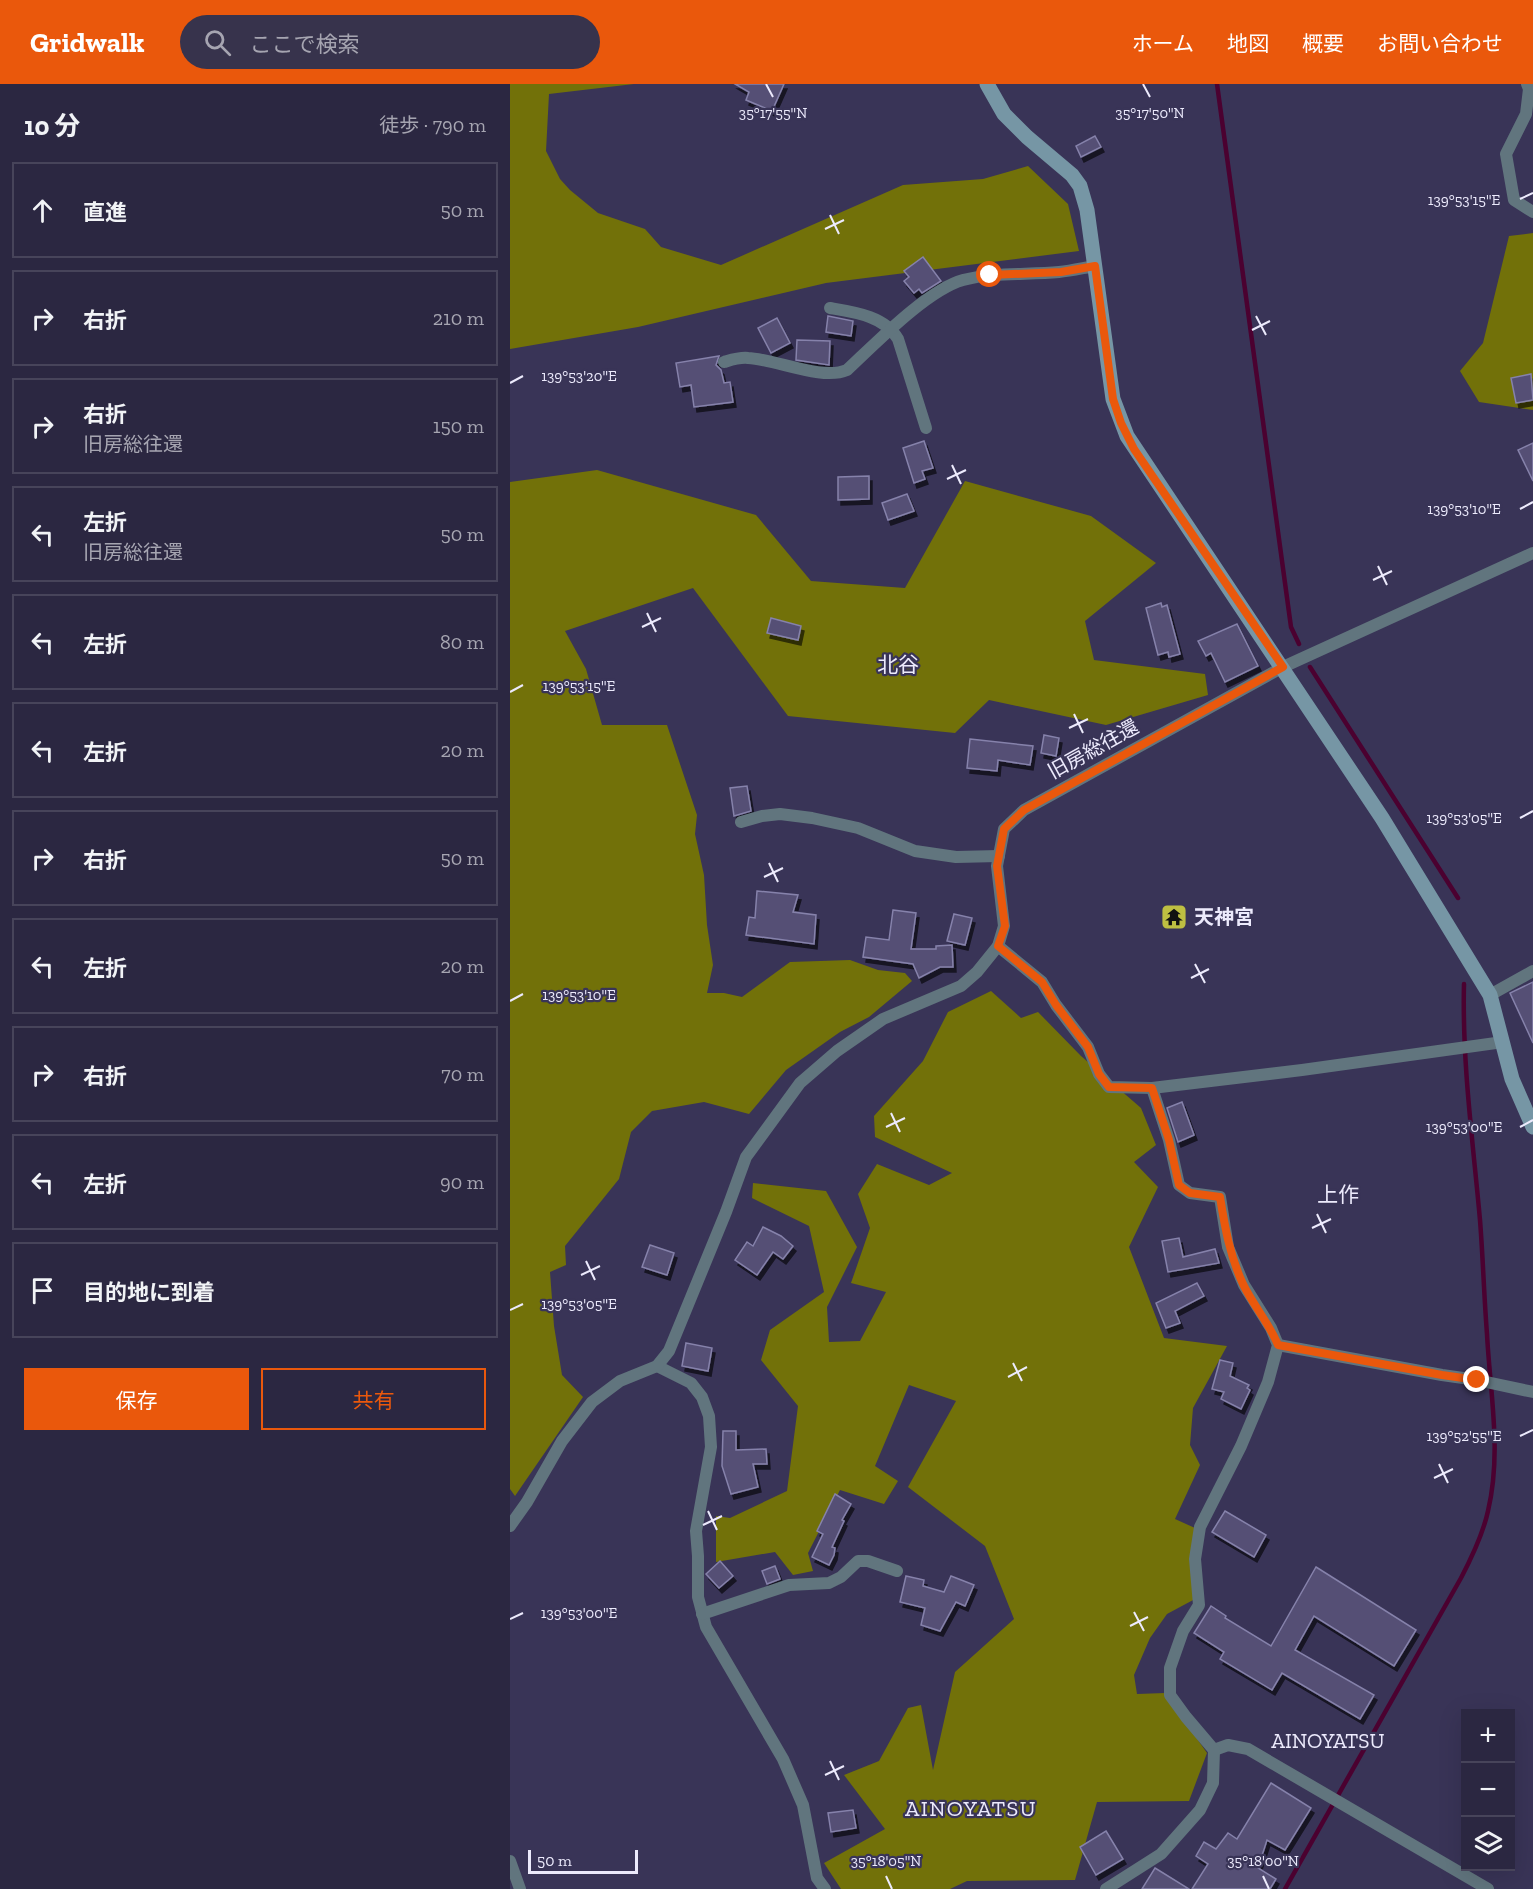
<!DOCTYPE html>
<html lang="ja">
<meta charset="utf-8">
<style>
body{margin:0;font-family:"Zilla Slab","Noto Sans JP",serif;background:#37334c;color:#f1f3f6}
.controls{position:absolute;right:18px;bottom:18px;display:grid;overflow:hidden;border-radius:0px;box-shadow:0 6px 24px #0002}
.controls button{width:54px;height:54px;display:grid;place-items:center;padding:0;border:0;border-bottom:2px solid #47445a;background:#2b2741;color:#f1f3f6;font:30px sans-serif}
.scale{position:absolute;left:18px;bottom:15px;width:110px;box-sizing:border-box;padding-left:6px;border:3px solid #eceafc;border-top:0;font-size:16px;line-height:21px;white-space:nowrap;color:#eceafc;-webkit-text-stroke:4px #393457;paint-order:stroke}
.stop{position:absolute;width:18px;height:18px;margin:-14px;border:4px solid #ea580c;border-radius:50%;background:#fff}
.stop.end{background:#ea580c;border-color:#fff;box-shadow:0 2px 6px #0008}
.list{margin:0;padding:0;list-style:none}
h2{display:flex;justify-content:space-between;align-items:center;height:78px;margin:0;padding:0 24px;font-size:26px}
h2 small{font-size:20px;font-weight:400;color:#a6a5b1}
.list li{display:grid;grid-template-columns:39px 1fr auto;gap:18px;align-items:center;box-sizing:border-box;height:96px;margin:0 12px 12px;padding:0 12px;border:2px solid #47445a;border-radius:0px}
.list b{display:block;font-size:22px;white-space:nowrap}
.list p{margin:0;font-size:20px;white-space:nowrap;color:#a6a5b1}
.list em{font-size:20px;font-style:normal;color:#a6a5b1}
.actions{display:flex;gap:12px;padding:18px 24px}
.actions a{flex:1;padding:14px 0;border:2px solid #ea580c;border-radius:0px;text-align:center;font-size:21px;color:#ea580c}
.actions .main{background:#ea580c;color:#fff}
.icon{flex:none;width:33px;height:33px;fill:none;stroke:currentColor;stroke-width:2;stroke-linecap:round;stroke-linejoin:round}
.map{position:relative;flex:none;width:1023px;height:1805px;overflow:hidden}
header{display:flex;align-items:center;gap:36px;box-sizing:border-box;height:84px;padding:0 30px;background:#ea580c;color:#fff}
header strong{font-size:28px}
nav{display:flex;gap:33px;margin-inline-start:auto;font-size:21px}
.search{width:420px;height:54px;background:#37334c;display:flex;align-items:center;gap:15px;box-sizing:border-box;padding:0 21px;border-radius:33px;color:#a6a5b1;font-size:22px}
main{display:flex}
aside{flex:1;background:#2b2741}
.map>svg:first-child{display:block}
</style>
<header>
<strong>Gridwalk</strong>
<div class="search"><svg class="icon" aria-label="search" viewBox="0 0 24 24"><circle cx="10" cy="10" r="6"/><path d="M15 15l6 6"/></svg>ここで検索</div>
<nav><a>ホーム</a><a>地図</a><a>概要</a><a>お問い合わせ</a></nav>
</header>
<main>
<aside>
<h2>10 分<small>徒歩 · 790 m</small></h2>
<ul class="list">
<li><svg class="icon" aria-label="ahead" viewBox="0 0 24 24"><path d="M12 20V5M6 11l6-6 6 6"/></svg><div><b>直進</b></div><em>50 m</em></li>
<li><svg class="icon" aria-label="right" viewBox="0 0 24 24"><path d="M7 20v-9h11M14 6l5 5-5 5"/></svg><div><b>右折</b></div><em>210 m</em></li>
<li><svg class="icon" aria-label="right" viewBox="0 0 24 24"><path d="M7 20v-9h11M14 6l5 5-5 5"/></svg><div><b>右折</b><p>旧房総往還</p></div><em>150 m</em></li>
<li><svg class="icon" aria-label="left" viewBox="0 0 24 24"><path d="M17 20v-9H6M10 6l-5 5 5 5"/></svg><div><b>左折</b><p>旧房総往還</p></div><em>50 m</em></li>
<li><svg class="icon" aria-label="left" viewBox="0 0 24 24"><path d="M17 20v-9H6M10 6l-5 5 5 5"/></svg><div><b>左折</b></div><em>80 m</em></li>
<li><svg class="icon" aria-label="left" viewBox="0 0 24 24"><path d="M17 20v-9H6M10 6l-5 5 5 5"/></svg><div><b>左折</b></div><em>20 m</em></li>
<li><svg class="icon" aria-label="right" viewBox="0 0 24 24"><path d="M7 20v-9h11M14 6l5 5-5 5"/></svg><div><b>右折</b></div><em>50 m</em></li>
<li><svg class="icon" aria-label="left" viewBox="0 0 24 24"><path d="M17 20v-9H6M10 6l-5 5 5 5"/></svg><div><b>左折</b></div><em>20 m</em></li>
<li><svg class="icon" aria-label="right" viewBox="0 0 24 24"><path d="M7 20v-9h11M14 6l5 5-5 5"/></svg><div><b>右折</b></div><em>70 m</em></li>
<li><svg class="icon" aria-label="left" viewBox="0 0 24 24"><path d="M17 20v-9H6M10 6l-5 5 5 5"/></svg><div><b>左折</b></div><em>90 m</em></li>
<li><svg class="icon" aria-label="arrive" viewBox="0 0 24 24"><path d="M6 21V4h12l-3 4 3 4H6"/></svg><div><b>目的地に到着</b></div></li>
</ul>
<div class="actions"><a class="main">保存</a><a>共有</a></div>
</aside>
<div class="map">
<svg width="1023" height="1805" viewBox="0 0 1023 1805">
<defs>
<filter id="shadow"><feDropShadow dx="3" dy="5" stdDeviation="0" flood-color="#0009"/></filter>
</defs>
<rect width="100%" height="100%" fill="#393457"/>
<!-- forest -->
<g fill="#727109">
<polygon points="0,0 124,0 39,10 36,67 50,95 60,106 88,129 135,145 151,163 211,181 393,101 473,95 518,82 558,120 569,167 316,199 128,243 0,265"/>
<polygon points="1023,149 1023,326 969,318 950,287 973,259 999,152"/>
<polygon points="87,386 246,431 301,497 395,504 455,397 581,432 646,479 575,537 584,576 695,590 698,611 596,641 479,616 445,649 278,632 183,504 55,547 76,585 92,641 157,641 187,731 185,750 194,791 197,841 203,881 197,909 214,909 232,913 280,878 340,876 368,886 395,889 402,897 359,933 330,948 276,986 239,1030 194,1018 142,1027 121,1048 109,1095 55,1162 56,1181 40,1188 44,1242 52,1291 73,1313 5,1412 0,1405 0,398"/>
<polygon points="481,907 511,934 528,928 571,972 631,1024 646,1061 624,1078 648,1103 619,1163 654,1254 717,1262 683,1324 680,1361 690,1381 665,1435 685,1444 685,1515 657,1530 640,1554 624,1591 627,1610 655,1609 697,1669 679,1717 587,1718 565,1796 457,1797 440,1805 331,1805 314,1779 375,1745 334,1691 369,1677 398,1624 411,1621 423,1686 445,1588 504,1535 475,1462 398,1403 446,1317 399,1301 365,1382 388,1397 374,1420 330,1406 298,1469 303,1487 283,1491 265,1468 206,1478 206,1432 220,1434 277,1407 288,1322 251,1276 260,1246 314,1208 299,1142 242,1114 243,1099 316,1107 347,1163 317,1223 319,1258 350,1257 376,1208 341,1199 360,1144 348,1110 367,1080 419,1101 442,1089 365,1053 364,1032 413,977 438,928"/>
</g>
<g fill="none" stroke-linecap="round" stroke-linejoin="round">
<!-- stream -->
<g stroke="#4b0130" stroke-width="4.5">
<polyline points="707,0 781,543 789,560"/>
<polyline points="800,583 948,814"/>
<path d="M775,1805L951,1494C962,1473 973,1450 978,1427C992,1368 980,1309 977,1250C974,1212 973,1174 970,1136C963,1058 952,979 954,900"/>
</g>
</g>
<!-- building -->
<g fill="#544f75" stroke="#8682ab" stroke-width="1.5" filter="url(#shadow)">
<polygon points="225,0 274,0 262,27 236,16 239,8"/>
<polygon points="585,52 591,63 571,73 566,62"/>
<polygon points="413,173 431,197 412,209 409,205 404,209 394,197 399,193 394,187"/>
<polygon points="318,232 343,237 341,252 316,248"/>
<polygon points="267,234 280,259 261,269 248,244"/>
<polygon points="287,256 320,257 319,281 286,276"/>
<polygon points="209,272 206,281 211,286 214,299 220,298 223,318 184,323 181,301 170,303 166,279"/>
<polygon points="1021,290 1023,316 1006,319 1001,294"/>
<polygon points="414,357 423,384 412,387 415,395 404,399 393,364"/>
<polygon points="1023,359 1023,397 1008,366"/>
<polygon points="359,392 359,415 328,416 328,393"/>
<polygon points="397,410 404,427 378,436 372,419"/>
<polygon points="651,519 652,523 657,521 670,570 659,573 658,568 648,571 636,524"/>
<polygon points="261,534 291,542 288,556 257,549"/>
<polygon points="727,540 748,582 715,598 701,569 696,572 688,557"/>
<polygon points="534,651 549,654 546,672 531,669"/>
<polygon points="460,655 523,662 520,681 488,676 487,687 457,684"/>
<polygon points="237,702 241,727 224,732 220,704"/>
<polygon points="247,807 288,811 283,828 306,831 304,860 236,851 239,833 245,834"/>
<polygon points="383,826 406,829 401,865 426,865 426,862 442,861 443,883 430,883 409,894 403,880 353,873 356,853 379,856"/>
<polygon points="444,830 462,834 455,861 437,857"/>
<polygon points="1023,898 1023,959 1000,909"/>
<polygon points="672,1018 684,1051 668,1058 657,1024"/>
<polygon points="253,1143 271,1152 283,1162 273,1175 263,1168 247,1191 225,1176 237,1158 243,1162"/>
<polygon points="669,1154 673,1173 705,1165 709,1179 658,1188 652,1157"/>
<polygon points="140,1161 164,1169 157,1191 132,1183"/>
<polygon points="687,1199 694,1212 665,1227 670,1239 656,1244 646,1219"/>
<polygon points="176,1259 202,1264 198,1287 172,1282"/>
<polygon points="710,1276 723,1279 720,1292 739,1301 737,1304 740,1306 731,1325 711,1315 714,1308 702,1305"/>
<polygon points="213,1347 226,1347 226,1366 256,1365 257,1380 243,1380 248,1403 221,1410 212,1382"/>
<polygon points="325,1410 341,1420 332,1436 334,1437 322,1463 325,1464 324,1471 319,1481 302,1473 313,1450 307,1447"/>
<polygon points="715,1427 756,1451 744,1473 702,1448"/>
<polygon points="210,1477 223,1492 209,1504 196,1490"/>
<polygon points="265,1482 270,1495 257,1500 252,1487"/>
<polygon points="806,1483 906,1546 884,1582 804,1532 785,1566 864,1611 850,1635 772,1589 762,1606 710,1575 714,1568 684,1549 701,1522 716,1532 715,1534 761,1562"/>
<polygon points="396,1492 414,1496 413,1502 434,1508 441,1492 464,1501 455,1522 446,1518 430,1547 411,1541 415,1524 390,1518"/>
<polygon points="761,1699 801,1724 775,1766 757,1756 748,1784 766,1795 760,1805 682,1805 698,1780 686,1772 694,1758 706,1765 718,1749 727,1755"/>
<polygon points="343,1726 346,1744 321,1748 318,1729"/>
<polygon points="596,1747 613,1775 586,1791 570,1763"/>
<polygon points="645,1784 679,1805 632,1805"/>
</g>
<g fill="none" stroke-linecap="round" stroke-linejoin="round">
<!-- street -->
<g stroke="#61757e" stroke-width="12">
<polyline points="1017,0 1019,5 1016,30 996,70 1004,116 1023,128"/>
<path d="M320,224C344,228 375,232 388,255L416,344"/>
<path d="M214,278C221,276 230,273 238,274C265,275 312,297 337,286C365,260 417,206 453,196C484,188 517,191 549,188C561,187 573,184 585,182"/>
<polyline points="231,738 252,732 270,730 302,734 348,744 405,767 446,773 489,772"/>
<polyline points="488,862 532,898 546,921 578,963 589,990 599,1003 642,1004 792,986 993,958"/>
<polyline points="980,911 1023,887"/>
<polyline points="768,1261 932,1291 967,1296 1023,1308"/>
<polyline points="147,1282 181,1299 192,1313 199,1332 201,1363 186,1447 188,1472 188,1513 196,1543 273,1675 293,1721 307,1794 315,1805"/>
<polyline points="0,1442 17,1418 52,1357 82,1318 110,1297 147,1282 159,1267 216,1128 236,1073 290,999 327,967 373,935 451,902 467,888 488,862 494,842 487,782 494,745 514,726 773,583 1023,469"/>
<polyline points="192,1530 279,1501 319,1499 331,1493 348,1477 358,1477 387,1487"/>
<polyline points="704,1666 718,1661 738,1665 978,1805"/>
<polyline points="0,1777 10,1805"/>
<polyline points="596,1805 651,1770 690,1726 703,1699 704,1666 676,1633 660,1611 660,1584 673,1547 689,1521 685,1475 690,1443 731,1362 758,1298 768,1261 761,1244 734,1201 718,1163 710,1113 680,1109 669,1101 659,1056 642,1004"/>
</g>
<!-- secondary -->
<polyline stroke="#7696a5" stroke-width="15" points="477,0 494,30 517,53 562,91 570,102 577,126 603,315 617,352 872,734 980,911 1002,995 1023,1043"/>
</g>
<g fill="none" stroke-linecap="round" stroke-linejoin="round">
<!-- route -->
<path stroke="#ea580c" stroke-width="8" d="M480,191L551,188L585,182L603,315L611,339L624,365L773,583L514,726L494,745L487,782L495,842L488,862L532,898L546,921L578,963L589,990L599,1003L642,1004L659,1056L669,1101L680,1109L710,1113C715,1144 720,1172 733,1200C743,1221 759,1239 768,1261L932,1291L967,1296"/>
</g>
<!-- ticks -->
<path fill="none" stroke="#eceafc" stroke-width="2" d="M256,0L263,13M633,0L640,13M1010,115L1023,109M320,131L329,150M315,145L334,136M746,232L756,251M742,246L760,237M0,299L13,292M442,381L451,400M437,395L456,386M1010,425L1023,418M868,482L877,501M863,496L882,487M137,529L146,548M132,543L151,534M0,608L13,601M564,630L573,649M559,644L578,635M1010,734L1023,727M259,779L268,798M254,793L273,784M685,880L695,899M681,894L699,885M0,917L13,910M381,1029L390,1048M376,1043L395,1034M1010,1043L1023,1036M807,1130L816,1149M802,1144L821,1135M76,1177L85,1196M71,1191L90,1182M0,1226L13,1220M503,1279L512,1297M498,1293L517,1283M1010,1352L1023,1346M929,1380L938,1399M924,1394L943,1385M198,1427L207,1446M193,1441L212,1432M624,1528L634,1547M0,1535L13,1529M620,1542L638,1533M320,1677L329,1696M315,1691L334,1682M376,1792L382,1805M753,1792L759,1805"/>
<!-- icons -->
<defs>
<symbol id="temple-square" viewBox="-11 -11 22 22"><rect x="-9" y="-9" width="18" height="18" rx="4" fill="#bebf42" stroke="#393457"/><path d="M0-6L5-2H3V0L6.5 2.5H4V6H1.5V3h-3V6H-4V2.5H-6.5L-3 0V-2H-5Z" fill="#111"/></symbol>
</defs>
<g fill-rule="evenodd">
<use href="#temple-square" x="649" y="818" width="30" height="30"/>
</g>
<g text-anchor="middle" stroke-width="4.5" stroke-linejoin="round" paint-order="stroke">
<!-- street labels -->
<g font-size="20" fill="#eceafc" stroke="#393457">
<text transform="translate(583 665) rotate(-29)" y="7">旧房総往還</text>
</g>
<!-- poi labels -->
<g font-size="20" font-weight="bold" fill="#eceafc" stroke="#393457" text-anchor="start">
<text x="684" y="840">天神宮</text>
</g>
<!-- neighbourhood labels -->
<g font-size="21" fill="#eceafc" stroke="#393457">
<text x="388" y="588">北谷</text>
<text x="828" y="1118">上作</text>
<text x="818" y="1664">AINOYATSU</text>
</g>
<!-- quarter labels -->
<g font-size="22" letter-spacing="1.5" fill="#eceafc" stroke="#393457">
<text x="461" y="1732">AINOYATSU</text>
</g>
</g>
<g font-size="15" text-anchor="middle" fill="#eceafc" stroke="#393457" stroke-width="4.5" stroke-linejoin="round" paint-order="stroke">
<text x="263" y="34">35°17'55"N</text>
<text x="640" y="34">35°17'50"N</text>
<text x="954" y="121">139°53'15"E</text>
<text x="69" y="297">139°53'20"E</text>
<text x="954" y="430">139°53'10"E</text>
<text x="69" y="607">139°53'15"E</text>
<text x="954" y="739">139°53'05"E</text>
<text x="69" y="916">139°53'10"E</text>
<text x="954" y="1048">139°53'00"E</text>
<text x="69" y="1225">139°53'05"E</text>
<text x="954" y="1357">139°52'55"E</text>
<text x="69" y="1534">139°53'00"E</text>
<text x="376" y="1782">35°18'05"N</text>
<text x="753" y="1782">35°18'00"N</text>
</g>
</svg>
<div class="controls">
<button>+</button>
<button>−</button>
<button><svg class="icon" aria-label="layers" viewBox="0 0 24 24"><path d="M12 4l9 5-9 5-9-5zM3 14l9 5 9-5"/></svg></button>
</div>
<div class="scale">50 m</div>
<div class="stop" style="left:480px;top:191px"></div>
<div class="stop end" style="left:967px;top:1296px"></div>
</div>
</main>
